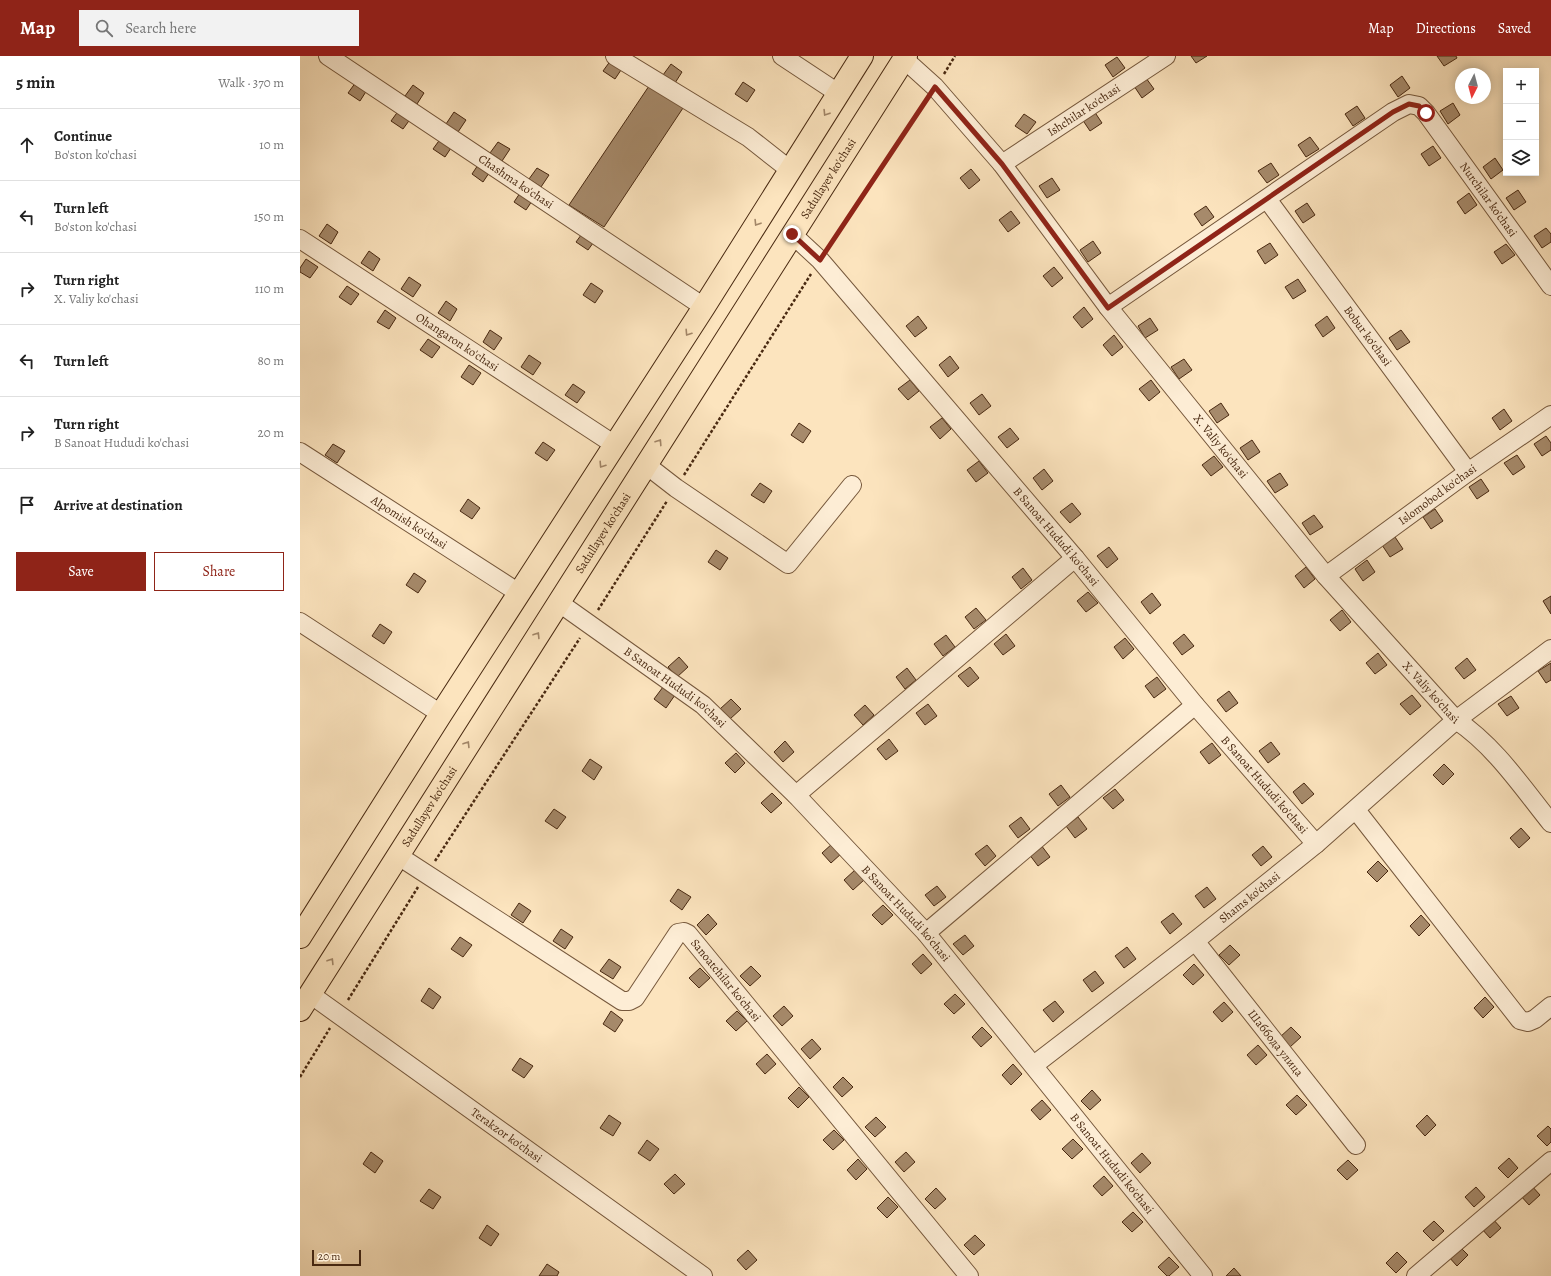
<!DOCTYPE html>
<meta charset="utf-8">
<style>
body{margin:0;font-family:Alegreya,serif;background:#f2f2f2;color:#222}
.controls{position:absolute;right:12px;top:12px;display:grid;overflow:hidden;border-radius:0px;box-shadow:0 2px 10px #0003}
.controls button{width:36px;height:36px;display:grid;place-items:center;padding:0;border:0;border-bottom:1px solid #e0e0e0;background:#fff;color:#222;font:20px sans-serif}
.compass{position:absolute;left:1155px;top:12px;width:36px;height:36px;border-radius:50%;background:#fff;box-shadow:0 2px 10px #0003;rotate:186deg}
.scale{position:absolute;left:12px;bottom:10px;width:49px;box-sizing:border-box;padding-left:4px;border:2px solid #492911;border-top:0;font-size:11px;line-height:14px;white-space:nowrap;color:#492911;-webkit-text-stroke:3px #fdedd5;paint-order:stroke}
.stop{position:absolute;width:12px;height:12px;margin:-9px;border:3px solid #8f2418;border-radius:50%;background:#fff}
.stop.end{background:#8f2418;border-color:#fff;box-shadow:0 1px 4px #0008}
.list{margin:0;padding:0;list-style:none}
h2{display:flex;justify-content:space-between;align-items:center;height:52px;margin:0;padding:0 16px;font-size:17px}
h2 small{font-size:13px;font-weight:400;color:#767676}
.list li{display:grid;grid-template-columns:26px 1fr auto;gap:12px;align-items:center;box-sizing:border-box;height:72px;padding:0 16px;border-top:1px solid #e0e0e0}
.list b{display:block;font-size:15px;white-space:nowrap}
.list p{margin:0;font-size:13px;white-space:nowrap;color:#767676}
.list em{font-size:13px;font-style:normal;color:#767676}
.actions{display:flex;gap:8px;padding:12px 16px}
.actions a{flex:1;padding:9px 0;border:1px solid #8f2418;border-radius:0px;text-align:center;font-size:14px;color:#8f2418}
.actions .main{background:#8f2418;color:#fff}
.icon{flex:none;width:22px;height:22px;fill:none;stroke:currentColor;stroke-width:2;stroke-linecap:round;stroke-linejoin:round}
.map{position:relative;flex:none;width:1251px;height:1220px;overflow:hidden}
header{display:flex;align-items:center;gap:24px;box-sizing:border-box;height:56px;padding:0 20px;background:#8f2418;color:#fff}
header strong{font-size:19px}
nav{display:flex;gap:22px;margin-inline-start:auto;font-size:14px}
.search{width:280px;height:36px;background:#f2f2f2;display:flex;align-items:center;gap:10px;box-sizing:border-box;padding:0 14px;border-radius:0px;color:#767676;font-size:15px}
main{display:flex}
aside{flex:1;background:#fff}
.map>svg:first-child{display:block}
</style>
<header>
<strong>Map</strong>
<div class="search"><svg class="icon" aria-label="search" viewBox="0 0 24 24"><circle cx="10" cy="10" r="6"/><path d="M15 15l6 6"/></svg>Search here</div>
<nav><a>Map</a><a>Directions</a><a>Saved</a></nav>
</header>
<main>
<aside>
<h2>5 min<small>Walk · 370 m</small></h2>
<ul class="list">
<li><svg class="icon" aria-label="ahead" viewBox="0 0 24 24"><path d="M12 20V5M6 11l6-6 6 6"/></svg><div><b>Continue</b><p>Bo'ston ko'chasi</p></div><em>10 m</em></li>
<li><svg class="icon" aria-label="left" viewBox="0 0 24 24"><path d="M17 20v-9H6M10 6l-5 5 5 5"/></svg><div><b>Turn left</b><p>Bo'ston ko'chasi</p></div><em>150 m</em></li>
<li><svg class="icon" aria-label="right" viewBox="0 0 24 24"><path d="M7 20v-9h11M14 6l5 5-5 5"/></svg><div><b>Turn right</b><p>X. Valiy ko'chasi</p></div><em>110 m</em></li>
<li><svg class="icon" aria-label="left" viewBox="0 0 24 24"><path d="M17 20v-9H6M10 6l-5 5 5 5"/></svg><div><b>Turn left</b></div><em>80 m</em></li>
<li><svg class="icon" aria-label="right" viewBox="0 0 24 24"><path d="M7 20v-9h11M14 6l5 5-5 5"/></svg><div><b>Turn right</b><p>B Sanoat Hududi ko'chasi</p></div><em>20 m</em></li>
<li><svg class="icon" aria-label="arrive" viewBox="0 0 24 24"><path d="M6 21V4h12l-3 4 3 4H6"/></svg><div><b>Arrive at destination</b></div></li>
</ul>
<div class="actions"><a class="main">Save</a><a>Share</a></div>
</aside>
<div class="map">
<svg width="1251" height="1220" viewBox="0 0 1251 1220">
<rect width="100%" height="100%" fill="#fce4be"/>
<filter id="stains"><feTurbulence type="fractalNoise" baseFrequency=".005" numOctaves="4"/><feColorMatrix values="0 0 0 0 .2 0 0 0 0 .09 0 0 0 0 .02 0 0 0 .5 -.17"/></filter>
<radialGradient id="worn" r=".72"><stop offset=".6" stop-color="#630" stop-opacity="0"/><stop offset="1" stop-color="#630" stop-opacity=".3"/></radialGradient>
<!-- building -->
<g fill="#a68a6b" stroke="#492911">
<polygon points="891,0 907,0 896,7"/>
<polygon points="1137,0 1156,0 1157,2 1144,10"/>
<polygon points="817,1 825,12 813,21 805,9"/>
<polygon points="311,4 323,11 315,23 303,15"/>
<polygon points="371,8 382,16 375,27 363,19"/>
<polygon points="1102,20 1110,32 1098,41 1090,29"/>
<polygon points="846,22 854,33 842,42 834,30"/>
<polygon points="56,26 67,34 60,45 48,37"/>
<polygon points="443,26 455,34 447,46 435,38"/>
<polygon points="113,29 124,37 117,48 105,40"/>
<polygon points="349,30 383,52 304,171 269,149"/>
<polygon points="1153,47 1160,59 1148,68 1140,55"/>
<polygon points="1057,50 1065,62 1053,70 1045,58"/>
<polygon points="99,54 111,62 103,73 91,65"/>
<polygon points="794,55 802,67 790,75 782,63"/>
<polygon points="154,56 166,64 158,76 146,68"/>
<polygon points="724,58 736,66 727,78 715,70"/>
<polygon points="1010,81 1019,93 1006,101 998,89"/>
<polygon points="141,82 153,89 145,101 133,93"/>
<polygon points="198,86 210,93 202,105 190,97"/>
<polygon points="1133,90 1141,102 1129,110 1121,98"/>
<polygon points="1195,102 1203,114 1191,123 1183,111"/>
<polygon points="180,106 191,114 183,126 172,118"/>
<polygon points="971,107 979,119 967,127 958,115"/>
<polygon points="237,112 249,119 241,131 229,123"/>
<polygon points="671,113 680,124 669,133 660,122"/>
<polygon points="752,122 760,134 747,142 739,130"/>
<polygon points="222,134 234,142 226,154 214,146"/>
<polygon points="1218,134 1226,146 1214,154 1206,142"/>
<polygon points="1169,137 1177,149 1165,158 1157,146"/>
<polygon points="1007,147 1015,159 1003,167 995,155"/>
<polygon points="906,150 914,161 902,170 894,158"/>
<polygon points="711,155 720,167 708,176 699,164"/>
<polygon points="27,168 38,176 31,188 19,180"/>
<polygon points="1246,172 1251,178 1251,186 1242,192 1234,180"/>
<polygon points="284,175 296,183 288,194 276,186"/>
<polygon points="793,185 801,197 788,206 780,194"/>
<polygon points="970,187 978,199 965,208 957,195"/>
<polygon points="1206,188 1215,199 1202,208 1194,196"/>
<polygon points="69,195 80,203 73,215 61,207"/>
<polygon points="6,203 18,211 10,222 0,216 0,212"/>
<polygon points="754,211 763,222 752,231 743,220"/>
<polygon points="109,221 121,229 113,241 101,233"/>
<polygon points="998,223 1006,235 993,243 985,231"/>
<polygon points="291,227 303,235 295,247 283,239"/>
<polygon points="47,230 59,238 51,249 39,241"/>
<polygon points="146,245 157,253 150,265 138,257"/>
<polygon points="784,251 793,263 782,272 773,261"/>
<polygon points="85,254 96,262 89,273 77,266"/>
<polygon points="618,260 627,272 615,281 606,270"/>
<polygon points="1027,260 1035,272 1023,281 1015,269"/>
<polygon points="850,262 858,274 845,282 838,270"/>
<polygon points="190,274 202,282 194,294 183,286"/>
<polygon points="1101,274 1110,286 1097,294 1089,282"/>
<polygon points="814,279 823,291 812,300 803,289"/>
<polygon points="128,283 140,291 132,302 120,294"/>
<polygon points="229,299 241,307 233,319 221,311"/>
<polygon points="650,300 659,312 648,321 639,309"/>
<polygon points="884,303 892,314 879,323 871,311"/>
<polygon points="169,309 181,317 173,329 161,321"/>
<polygon points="610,324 619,335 608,344 598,333"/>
<polygon points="851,324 860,336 849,345 839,333"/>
<polygon points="273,328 285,336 277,347 265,339"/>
<polygon points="682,338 691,350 679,359 670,347"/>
<polygon points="921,347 929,359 917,367 909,355"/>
<polygon points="1204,353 1212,365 1200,374 1192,362"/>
<polygon points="642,362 651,373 640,383 630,371"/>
<polygon points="499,367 511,375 503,387 491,379"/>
<polygon points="710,372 719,383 707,392 698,381"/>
<polygon points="1246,380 1251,387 1251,394 1242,400 1234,388"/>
<polygon points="952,384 960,396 948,404 940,392"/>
<polygon points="243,386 255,394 247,405 235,397"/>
<polygon points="33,388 45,395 37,407 25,399"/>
<polygon points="1217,399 1225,411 1213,419 1204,407"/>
<polygon points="914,400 923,411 911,420 902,409"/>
<polygon points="679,405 688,417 676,426 667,414"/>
<polygon points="744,413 753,425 742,434 733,422"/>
<polygon points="980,417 988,429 975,437 967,425"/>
<polygon points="1181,423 1189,435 1177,443 1169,431"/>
<polygon points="460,427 472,435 464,447 451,439"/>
<polygon points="168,443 180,452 172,463 160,455"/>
<polygon points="772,447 781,458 770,467 760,456"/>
<polygon points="1135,453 1143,465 1131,473 1123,461"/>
<polygon points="1014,459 1023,471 1010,479 1002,467"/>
<polygon points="1095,481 1103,493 1090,501 1082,489"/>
<polygon points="809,491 818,503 807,512 797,500"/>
<polygon points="416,494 428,502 420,514 408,506"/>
<polygon points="1067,504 1075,516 1063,525 1055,513"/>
<polygon points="1006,511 1015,523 1004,532 995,520"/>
<polygon points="723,512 732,524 721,533 712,521"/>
<polygon points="114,517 126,525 118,537 106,529"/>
<polygon points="788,536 798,547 786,556 777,545"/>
<polygon points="852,537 861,549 850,558 841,546"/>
<polygon points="1251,540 1251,558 1243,545"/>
<polygon points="676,552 686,564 674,573 665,561"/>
<polygon points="1042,554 1051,566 1040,575 1030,564"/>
<polygon points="80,568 92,576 84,588 72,580"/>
<polygon points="706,578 715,590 703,599 694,588"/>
<polygon points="884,578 894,590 882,599 873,587"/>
<polygon points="646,579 655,591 643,600 634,588"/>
<polygon points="825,582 834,593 823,603 814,591"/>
<polygon points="1078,597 1087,609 1075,618 1066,607"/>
<polygon points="379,601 388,611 377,621 368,611"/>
<polygon points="1167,602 1176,614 1164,623 1155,612"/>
<polygon points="1251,607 1251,624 1246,627 1238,615"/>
<polygon points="670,611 679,622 668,631 658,620"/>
<polygon points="607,612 616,624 605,633 596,621"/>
<polygon points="857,621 866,633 854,642 845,630"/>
<polygon points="363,631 375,639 366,652 354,643"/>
<polygon points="929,635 938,647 926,656 917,644"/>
<polygon points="1112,639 1121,650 1110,659 1100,648"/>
<polygon points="1211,640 1219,652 1207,660 1198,648"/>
<polygon points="431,643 441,653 430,663 420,653"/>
<polygon points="628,648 637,660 625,669 616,657"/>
<polygon points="565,649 574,659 563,669 554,659"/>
<polygon points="589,683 598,695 586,704 577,693"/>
<polygon points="485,685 494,696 483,706 474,696"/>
<polygon points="971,686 980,698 968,707 959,695"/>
<polygon points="912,687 921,699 909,708 900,696"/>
<polygon points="436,697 445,707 435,717 425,707"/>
<polygon points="290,703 302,711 294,724 282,715"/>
<polygon points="1144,708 1154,718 1143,729 1133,719"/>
<polygon points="1004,727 1014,738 1002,748 993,736"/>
<polygon points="761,729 770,741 758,750 749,738"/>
<polygon points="815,733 824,744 813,753 803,742"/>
<polygon points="472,737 482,747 471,757 461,747"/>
<polygon points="254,753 266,761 257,773 245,765"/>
<polygon points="721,761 730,773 718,782 709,770"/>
<polygon points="778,761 787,773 775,782 766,770"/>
<polygon points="1221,772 1230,782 1219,792 1210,782"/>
<polygon points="533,787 542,797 531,807 522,797"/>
<polygon points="687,789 696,800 685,810 675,798"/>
<polygon points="741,789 750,801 738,810 729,798"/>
<polygon points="963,790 972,801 961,810 952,799"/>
<polygon points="1078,805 1088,815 1077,826 1067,816"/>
<polygon points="555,814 564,824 553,834 544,824"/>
<polygon points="637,830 646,841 634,850 625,839"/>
<polygon points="907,831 916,843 904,852 895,840"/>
<polygon points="378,833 391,841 382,854 370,845"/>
<polygon points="219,847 231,855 223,867 211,859"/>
<polygon points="583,849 593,859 582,869 572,859"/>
<polygon points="873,857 882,868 870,878 861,866"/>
<polygon points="408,858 417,868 406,879 397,869"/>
<polygon points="1121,859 1130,869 1119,880 1110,870"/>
<polygon points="261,873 273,881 265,893 253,885"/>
<polygon points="665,879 674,890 663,899 653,888"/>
<polygon points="160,881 172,889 163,901 151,893"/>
<polygon points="930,889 940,899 929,909 919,899"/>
<polygon points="827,891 836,903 824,912 815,900"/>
<polygon points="623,898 632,908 621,918 612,908"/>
<polygon points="309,903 321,911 313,923 300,915"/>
<polygon points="894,908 904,919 893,929 883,919"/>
<polygon points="451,910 461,920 450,930 440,920"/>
<polygon points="400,912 410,922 399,932 389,922"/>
<polygon points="795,915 804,927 792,936 783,924"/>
<polygon points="129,932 141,941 133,953 121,945"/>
<polygon points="655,938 665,948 654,958 644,948"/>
<polygon points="1185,941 1194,951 1183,962 1174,952"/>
<polygon points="755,945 764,956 753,966 743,954"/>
<polygon points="924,946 933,956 922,966 913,956"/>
<polygon points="484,950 493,960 482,970 473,960"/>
<polygon points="311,955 323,964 315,976 303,968"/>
<polygon points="437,955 447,965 436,975 426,965"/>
<polygon points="682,971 692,981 681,991 672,981"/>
<polygon points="991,971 1001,981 990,991 980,981"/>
<polygon points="512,983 521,993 510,1003 501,993"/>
<polygon points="958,989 967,999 956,1009 947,999"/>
<polygon points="467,998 476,1008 465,1018 456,1008"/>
<polygon points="220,1002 233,1010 224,1022 212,1014"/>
<polygon points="713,1008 722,1018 711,1029 702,1019"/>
<polygon points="543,1021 553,1031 542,1041 533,1031"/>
<polygon points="499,1031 509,1041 498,1052 488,1042"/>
<polygon points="792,1034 801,1044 790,1054 781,1045"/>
<polygon points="997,1039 1007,1049 996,1059 986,1049"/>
<polygon points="742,1044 751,1054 740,1064 731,1054"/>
<polygon points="309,1059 321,1067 313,1080 300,1072"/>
<polygon points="1127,1059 1136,1069 1125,1080 1116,1070"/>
<polygon points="576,1061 586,1071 575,1081 565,1071"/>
<polygon points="1248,1070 1251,1073 1251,1086 1247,1090 1237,1080"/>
<polygon points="534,1074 544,1084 533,1094 523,1084"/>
<polygon points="773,1083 783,1093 772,1103 762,1093"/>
<polygon points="347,1084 359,1093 350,1105 338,1097"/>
<polygon points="71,1096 83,1105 75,1117 63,1108"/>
<polygon points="606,1096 615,1106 604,1116 595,1106"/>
<polygon points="842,1097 851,1107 840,1117 831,1107"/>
<polygon points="1209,1102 1218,1112 1208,1122 1198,1112"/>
<polygon points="558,1103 567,1113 556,1124 547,1114"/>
<polygon points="1048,1104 1058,1114 1047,1124 1037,1114"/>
<polygon points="375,1118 385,1128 374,1138 364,1128"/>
<polygon points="804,1120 813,1130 802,1140 793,1130"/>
<polygon points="1231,1129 1240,1139 1229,1149 1220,1139"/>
<polygon points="1176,1131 1185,1141 1174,1151 1165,1141"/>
<polygon points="636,1132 646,1143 635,1153 625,1143"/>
<polygon points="129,1133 141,1141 133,1153 120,1145"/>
<polygon points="588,1141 598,1151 587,1162 577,1152"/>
<polygon points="833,1156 843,1166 832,1176 822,1166"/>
<polygon points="1192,1162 1201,1172 1190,1182 1181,1172"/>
<polygon points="1134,1165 1144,1175 1133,1185 1123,1175"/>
<polygon points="187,1169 199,1178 191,1190 179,1182"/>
<polygon points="675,1179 685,1189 674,1199 664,1189"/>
<polygon points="1158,1189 1168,1199 1157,1210 1148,1200"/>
<polygon points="448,1194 457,1204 446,1214 437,1204"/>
<polygon points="1097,1196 1107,1206 1096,1217 1086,1207"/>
<polygon points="869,1201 879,1211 869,1220 867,1220 858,1211"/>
<polygon points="247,1208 259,1216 257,1220 239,1220"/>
<polygon points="934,1212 941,1220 926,1220"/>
</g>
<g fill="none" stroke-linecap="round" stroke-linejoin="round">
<defs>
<g id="minor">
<path id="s1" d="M28,0L404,251"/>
<polyline points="315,0 448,81 490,114"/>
<polyline points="482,0 538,37"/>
<path id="s2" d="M604,3L635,31L702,108L808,251L1026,520L1156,664C1195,690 1222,731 1251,767"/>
<path id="s3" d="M702,108L866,0"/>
<path id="s4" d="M967,143L1168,416"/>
<path id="s5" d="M492,178L520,204L775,502L895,649L1016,788"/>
<path id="s6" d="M0,183L315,389"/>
<path id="s7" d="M808,251L1093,56L1109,48L1119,50L1126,57L1251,230"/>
<path id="s8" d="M0,396L219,537"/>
<polyline points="345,408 376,432 488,508 552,429"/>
<path id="s9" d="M1026,520L1168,416L1251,359"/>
<path id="s10" d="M258,546L403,649L496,739L626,877L903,1220"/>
<polyline points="0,566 141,658"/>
<polyline points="496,739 775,502"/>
<polyline points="1056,754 1220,964 1228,966 1235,963 1251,950"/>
<path id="s11" d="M97,799L322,945H329L335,942L378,877L384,876L388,878L669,1220"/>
<polyline points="626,877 895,649"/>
<path id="s12" d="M895,885L1056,1089"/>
<path id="s13" d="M10,938L403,1220"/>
<path id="s14" d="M734,1009L895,885L1016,788L1156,664L1251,593"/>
<polyline points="1116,1220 1251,1105"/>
</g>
<g id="major">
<polyline points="0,881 141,658 404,251 562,0"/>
<path id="s15" d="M0,954L606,0"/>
</g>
</defs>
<!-- minor casing -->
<use href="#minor" stroke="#76583c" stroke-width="20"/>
<!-- major casing -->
<use href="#major" stroke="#492911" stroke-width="24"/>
<!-- path -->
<g stroke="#492911" stroke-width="2.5" stroke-dasharray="3 2" stroke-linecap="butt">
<polyline points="644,18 655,0"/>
<polyline points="529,191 626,45"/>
<polyline points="384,419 511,218"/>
<polyline points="298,554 367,445"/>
<polyline points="135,805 280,582"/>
<polyline points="48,944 118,831"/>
<polyline points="0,1021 30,972"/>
</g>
<!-- minor -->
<use href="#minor" stroke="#fdedd5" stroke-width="18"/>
<!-- major -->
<use href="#major" stroke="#fce4be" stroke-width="22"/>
</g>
<!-- one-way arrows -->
<defs><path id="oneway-chevron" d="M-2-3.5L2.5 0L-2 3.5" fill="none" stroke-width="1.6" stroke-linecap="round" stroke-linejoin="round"/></defs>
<g stroke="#a28668">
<use href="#oneway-chevron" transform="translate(526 57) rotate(122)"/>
<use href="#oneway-chevron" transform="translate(457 167) rotate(122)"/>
<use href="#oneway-chevron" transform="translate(388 277) rotate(123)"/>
<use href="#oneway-chevron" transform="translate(359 386) rotate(-57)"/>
<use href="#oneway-chevron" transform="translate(302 409) rotate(123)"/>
<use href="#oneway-chevron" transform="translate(237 579) rotate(-58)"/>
<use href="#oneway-chevron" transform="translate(167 688) rotate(-58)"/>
<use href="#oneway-chevron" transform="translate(31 905) rotate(-58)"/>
</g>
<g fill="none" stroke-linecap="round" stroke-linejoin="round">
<!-- route -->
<polyline stroke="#8f2418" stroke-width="5" points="492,178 520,204 635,31 702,108 808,252 1093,56 1109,48 1119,50 1126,57"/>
</g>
<g text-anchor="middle" stroke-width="3" stroke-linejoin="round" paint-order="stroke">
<!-- street labels -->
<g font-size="12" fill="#492911" stroke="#fdedd5">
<text dy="4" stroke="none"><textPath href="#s3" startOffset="98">Ishchilar ko'chasi</textPath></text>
<text dy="4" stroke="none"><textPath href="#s15" startOffset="985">Sadullayev ko'chasi</textPath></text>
<text dy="4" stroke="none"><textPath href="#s1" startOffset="226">Chashma ko'chasi</textPath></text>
<text dy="4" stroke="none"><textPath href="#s7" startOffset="490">Nurchilar ko'chasi</textPath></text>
<text dy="4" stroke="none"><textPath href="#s4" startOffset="170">Bobur ko'chasi</textPath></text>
<text dy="4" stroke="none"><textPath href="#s6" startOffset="188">Ohangaron ko'chasi</textPath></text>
<text dy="4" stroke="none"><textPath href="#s2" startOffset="501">X. Valiy ko'chasi</textPath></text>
<text dy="4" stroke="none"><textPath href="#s9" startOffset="138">Islomobod ko'chasi</textPath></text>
<text dy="4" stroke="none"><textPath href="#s8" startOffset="130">Alpomish ko'chasi</textPath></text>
<text dy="4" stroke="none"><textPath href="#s15" startOffset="565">Sadullayev ko'chasi</textPath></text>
<text dy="4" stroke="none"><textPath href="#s5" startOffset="402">B Sanoat Hududi ko'chasi</textPath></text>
<text dy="4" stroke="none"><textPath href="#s10" startOffset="145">B Sanoat Hududi ko'chasi</textPath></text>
<text dy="4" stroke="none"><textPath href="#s2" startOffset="825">X. Valiy ko'chasi</textPath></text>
<text dy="4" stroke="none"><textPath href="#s5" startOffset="726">B Sanoat Hududi ko'chasi</textPath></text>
<text dy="4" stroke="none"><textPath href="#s15" startOffset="241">Sadullayev ko'chasi</textPath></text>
<text dy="4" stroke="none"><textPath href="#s14" startOffset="273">Shams ko'chasi</textPath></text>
<text dy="4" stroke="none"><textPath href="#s10" startOffset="469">B Sanoat Hududi ko'chasi</textPath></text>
<text dy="4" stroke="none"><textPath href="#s11" startOffset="430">Sanoatchilar ko'chasi</textPath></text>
<text dy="4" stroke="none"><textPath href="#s12" startOffset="130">Шаббода улица</textPath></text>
<text dy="4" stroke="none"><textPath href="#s13" startOffset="242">Terakzor ko'chasi</textPath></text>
<text dy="4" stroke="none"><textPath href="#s10" startOffset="793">B Sanoat Hududi ko'chasi</textPath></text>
</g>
</g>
<rect width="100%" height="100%" filter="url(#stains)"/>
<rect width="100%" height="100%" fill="url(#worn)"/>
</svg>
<div class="controls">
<button>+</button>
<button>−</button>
<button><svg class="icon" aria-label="layers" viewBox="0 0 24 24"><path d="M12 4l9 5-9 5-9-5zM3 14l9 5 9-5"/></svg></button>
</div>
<svg class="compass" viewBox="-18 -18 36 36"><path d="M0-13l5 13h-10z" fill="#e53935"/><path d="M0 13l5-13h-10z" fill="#767676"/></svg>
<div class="scale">20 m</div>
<div class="stop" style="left:1126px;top:57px"></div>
<div class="stop end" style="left:492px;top:178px"></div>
</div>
</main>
